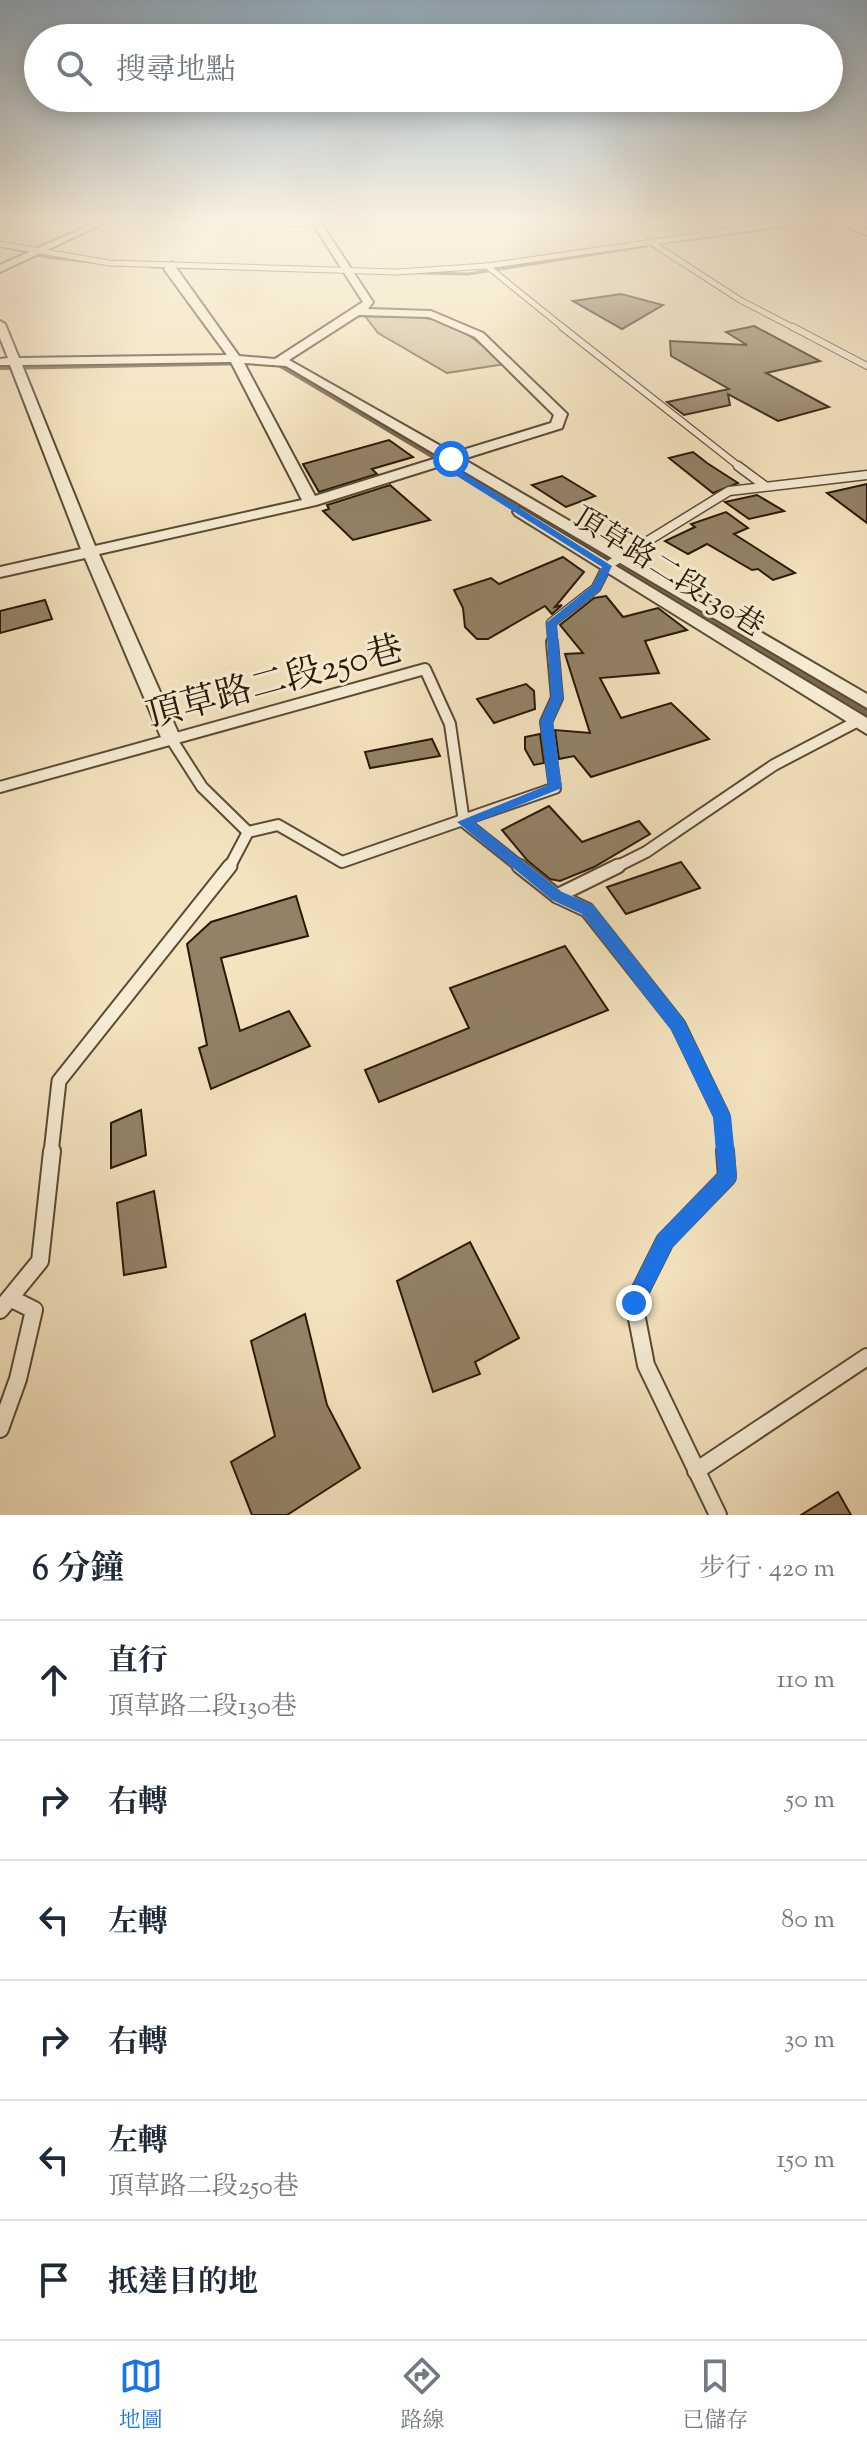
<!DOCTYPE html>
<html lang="zh-TW">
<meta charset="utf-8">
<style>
body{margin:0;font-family:"Sorts Mill Goudy","Noto Serif TC",serif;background:#f2f2f3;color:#1f2937}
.stop{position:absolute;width:24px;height:24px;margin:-18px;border:6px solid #1a73e8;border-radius:50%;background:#fff}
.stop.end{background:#1a73e8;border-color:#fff;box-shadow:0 2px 8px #0008}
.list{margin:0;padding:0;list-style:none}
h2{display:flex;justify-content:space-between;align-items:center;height:104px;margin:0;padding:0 32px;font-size:34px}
h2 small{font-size:26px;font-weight:400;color:#747a83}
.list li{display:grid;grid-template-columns:52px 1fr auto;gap:24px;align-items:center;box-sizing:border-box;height:120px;padding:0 32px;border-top:2px solid #e0e1e3}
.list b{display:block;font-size:30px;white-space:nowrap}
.list p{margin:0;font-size:26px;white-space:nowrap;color:#747a83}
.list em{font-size:26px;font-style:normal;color:#747a83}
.icon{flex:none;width:44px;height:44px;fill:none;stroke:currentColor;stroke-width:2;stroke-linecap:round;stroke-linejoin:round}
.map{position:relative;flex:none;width:867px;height:1515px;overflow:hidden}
.search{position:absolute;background:#fff;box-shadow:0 4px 20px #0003;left:24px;right:24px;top:24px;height:88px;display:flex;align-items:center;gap:20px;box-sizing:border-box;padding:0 28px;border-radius:44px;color:#747a83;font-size:30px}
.sheet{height:824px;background:#fff}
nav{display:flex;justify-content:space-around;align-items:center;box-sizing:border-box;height:112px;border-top:2px solid #e0e1e3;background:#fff;font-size:22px;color:#747a83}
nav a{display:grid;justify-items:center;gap:4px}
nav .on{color:#1a73e8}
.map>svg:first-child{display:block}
</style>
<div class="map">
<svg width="867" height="1515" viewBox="0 0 867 1515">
<rect width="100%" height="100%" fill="#f3e3be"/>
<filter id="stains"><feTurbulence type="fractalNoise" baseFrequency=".0025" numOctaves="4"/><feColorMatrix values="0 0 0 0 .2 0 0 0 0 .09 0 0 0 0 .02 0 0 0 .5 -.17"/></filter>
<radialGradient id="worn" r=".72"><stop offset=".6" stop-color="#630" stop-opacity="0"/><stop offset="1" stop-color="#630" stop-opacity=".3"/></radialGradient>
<!-- green -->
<path fill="#d1c09f" stroke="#7d6c54" stroke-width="2" d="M365,316C440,317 446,314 505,364L447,373L378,333Z"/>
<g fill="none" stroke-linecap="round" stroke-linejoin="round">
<!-- stream-far3 -->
<g stroke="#796850" stroke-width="3">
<polyline points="852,220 867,220"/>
<polyline points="681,241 804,224"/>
<polyline points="5,247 46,257 92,262"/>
<polyline points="151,267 468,274 646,246"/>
</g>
<!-- stream-far2 -->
<g stroke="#796850" stroke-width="4">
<polyline points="279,365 452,468"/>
<polyline points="0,368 255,363"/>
</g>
<!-- stream-far1 -->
<polyline stroke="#796850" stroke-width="5" points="449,466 750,644"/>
<!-- stream -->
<polyline stroke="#796850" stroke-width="6" points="747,642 867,713"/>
<!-- canal -->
<polygon fill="#ae9e80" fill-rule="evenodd" points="268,220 361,220 290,227"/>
</g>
<!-- building -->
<g fill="#928267" stroke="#291808" stroke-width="2">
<polygon points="621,294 663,305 622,329 573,301"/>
<polygon points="754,326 820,361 766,373 829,407 778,421 728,394 730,405 684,415 667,402 729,389 671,356 670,341 747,345 726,332"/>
<polygon points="389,440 413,457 372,469 377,474 319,492 303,464"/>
<polygon points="693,452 707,463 738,483 713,493 669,458"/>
<polygon points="562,476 595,496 566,507 532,485"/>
<polygon points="867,484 867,523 827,493"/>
<polygon points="390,485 430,520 353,540 323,511 329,509 327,505"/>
<polygon points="757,495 784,511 749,519 725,502"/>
<polygon points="726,512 748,528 734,534 795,573 773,580 758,569 752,570 707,544 688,554 665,541 695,527 691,524"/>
<polygon points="563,557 584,572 555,607 562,605 552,614 545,606 488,639 477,639 465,627 463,608 454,590 491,578 499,584"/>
<polygon points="606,596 623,617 658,608 687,630 645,641 659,673 600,678 621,718 671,703 709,739 591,777 574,756 559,759 555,730 590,733 565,654 583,653 560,625 594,598"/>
<polygon points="45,600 52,619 0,633 0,611"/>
<polygon points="526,684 534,691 535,709 494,723 477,699"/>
<polygon points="540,734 544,763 534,765 525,749 525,737"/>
<polygon points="432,739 440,756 370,768 365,752"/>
<polygon points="549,806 582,842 639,821 650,834 594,867 560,881 550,879 527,860 502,830"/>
<polygon points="681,862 700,888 626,914 607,887"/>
<polygon points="296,896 308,936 221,958 240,1031 289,1011 310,1046 211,1089 199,1048 207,1045 187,944 211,922"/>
<polygon points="565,946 608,1010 379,1102 365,1070 469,1028 450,988"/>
<polygon points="141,1110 146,1155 111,1168 111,1123"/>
<polygon points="154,1191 166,1267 124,1275 117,1203"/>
<polygon points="470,1242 519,1338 475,1362 480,1374 433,1392 397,1281"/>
<polygon points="305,1314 327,1405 360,1468 287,1515 252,1515 231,1462 275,1436 251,1341"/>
<polygon points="838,1492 851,1515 801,1515"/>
</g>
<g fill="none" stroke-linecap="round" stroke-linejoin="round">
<defs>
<g id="lane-far5">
<polyline points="799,227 841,222"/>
<polyline points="649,241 740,300 796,329"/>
<polyline points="0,244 109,263 397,272 487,266 806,220"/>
<polyline points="487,266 565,329"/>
</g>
<g id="lane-far4">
<polyline points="562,327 741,468"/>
<polyline points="793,327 867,366"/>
</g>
<g id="lane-far3">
<polyline points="738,466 765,486"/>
<polyline points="553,644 551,623 596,588 607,566 729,491 867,475"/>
</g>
<g id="lane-far2">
<polyline points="170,737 202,787 248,832"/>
<polyline points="0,787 425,669 450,724 464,822 522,868"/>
<polyline points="229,868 248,832 278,825 342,862 555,788 546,722 557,698 552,642"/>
<polyline points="614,868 646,852 774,765 858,721"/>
</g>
<g id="lane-far1">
<polyline points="519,866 557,896 587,910 678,1025 722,1116 725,1153"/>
<polyline points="557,896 618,866"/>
<polyline points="51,1153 59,1081 230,866"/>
</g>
<g id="lane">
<polyline points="0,1310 40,1261 52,1151"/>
<polyline points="0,1429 18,1379 34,1310 10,1298"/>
<polyline points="696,1471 867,1357"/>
<polyline points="718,1515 646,1365 634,1303 665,1241 727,1177 725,1151"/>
</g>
<g id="street">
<polygon points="101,220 111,220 0,272 0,265"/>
<path d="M274,220H330L321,223L373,302L368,309L431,311L483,333L567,414L562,428L463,459L867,694V708L450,463L316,505L99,554L180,737L170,744L163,742L85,558L0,577V567L81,549L10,365H0V359L8,358L0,338V321L5,324L19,358L227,355L164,269L172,262L239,356L275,359L363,302L313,224L294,226ZM359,315L429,317L475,337L554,415L551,423L453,453L289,360ZM231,362L302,500L95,546L22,365ZM244,363L286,366L440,457L315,496Z"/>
<polygon points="831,220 842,220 867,229 867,235"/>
<polygon points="520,508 867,718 867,734 515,515 513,512"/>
</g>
</defs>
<!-- lane-far5 casing -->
<use href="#lane-far5" stroke="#5c4b36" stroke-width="7"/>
<!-- lane-far4 casing -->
<use href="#lane-far4" stroke="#5c4b36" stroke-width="8"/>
<!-- lane-far3 casing -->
<use href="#lane-far3" stroke="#5c4b36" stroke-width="11"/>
<!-- lane-far2 casing -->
<use href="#lane-far2" stroke="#5c4b36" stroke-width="14"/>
<!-- lane-far1 casing -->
<use href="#lane-far1" stroke="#5c4b36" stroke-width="17"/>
<!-- lane casing -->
<use href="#lane" stroke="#5c4b36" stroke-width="20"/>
<!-- street casing -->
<use href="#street" stroke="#5c4b36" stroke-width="4"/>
<!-- lane-far5 -->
<use href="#lane-far5" stroke="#f7edd5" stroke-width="5"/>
<!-- lane-far4 -->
<use href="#lane-far4" stroke="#f7edd5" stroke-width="6"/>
<!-- lane-far3 -->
<use href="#lane-far3" stroke="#f7edd5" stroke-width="8"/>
<!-- lane-far2 -->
<use href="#lane-far2" stroke="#f7edd5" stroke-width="10"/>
<!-- lane-far1 -->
<use href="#lane-far1" stroke="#f7edd5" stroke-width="13"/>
<!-- lane -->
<use href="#lane" stroke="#f7edd5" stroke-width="16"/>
<!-- street -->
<use href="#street" fill="#f7edd5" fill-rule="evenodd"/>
</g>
<!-- sky -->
<linearGradient id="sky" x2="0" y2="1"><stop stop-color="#91abbe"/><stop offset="0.51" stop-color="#faf2e2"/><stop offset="1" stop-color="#faf2e2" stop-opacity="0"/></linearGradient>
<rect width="867" height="432" fill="url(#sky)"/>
<!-- route -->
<polygon fill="#1a73e8" points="451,457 455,459 448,463 612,566 600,590 557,624 563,698 553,722 562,788 475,823 562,892 593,905 684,1020 731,1116 737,1177 734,1183 672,1248 641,1310 634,1313 627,1310 624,1303 658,1234 718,1173 713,1117 672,1031 582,914 552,900 457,822 548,785 540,722 551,698 546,623 592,586 602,567 436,463"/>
<g text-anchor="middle" stroke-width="6" stroke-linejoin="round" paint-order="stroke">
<!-- street labels -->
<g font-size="30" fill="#291808" stroke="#f7edd5">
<text transform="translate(669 571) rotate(32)" y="10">頂草路二段130巷</text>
</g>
<!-- near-street labels -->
<g font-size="36" fill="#291808" stroke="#f7edd5">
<text transform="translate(274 680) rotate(-15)" y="13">頂草路二段250巷</text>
</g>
</g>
<rect width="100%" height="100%" filter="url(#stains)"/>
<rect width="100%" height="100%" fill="url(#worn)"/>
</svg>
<div class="stop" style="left:451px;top:459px"></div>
<div class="stop end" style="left:634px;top:1303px"></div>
<div class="search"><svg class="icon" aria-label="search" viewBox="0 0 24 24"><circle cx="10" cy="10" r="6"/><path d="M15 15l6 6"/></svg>搜尋地點</div>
</div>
<section class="sheet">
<h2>6 分鐘<small>步行 · 420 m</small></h2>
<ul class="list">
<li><svg class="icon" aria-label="ahead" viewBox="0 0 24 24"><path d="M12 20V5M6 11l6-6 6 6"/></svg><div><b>直行</b><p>頂草路二段130巷</p></div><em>110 m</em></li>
<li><svg class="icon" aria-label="right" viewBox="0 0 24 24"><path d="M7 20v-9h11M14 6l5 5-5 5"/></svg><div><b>右轉</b></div><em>50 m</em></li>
<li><svg class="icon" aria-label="left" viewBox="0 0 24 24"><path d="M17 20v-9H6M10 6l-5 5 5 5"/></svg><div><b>左轉</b></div><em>80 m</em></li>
<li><svg class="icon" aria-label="right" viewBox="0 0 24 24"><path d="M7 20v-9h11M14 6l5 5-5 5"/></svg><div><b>右轉</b></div><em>30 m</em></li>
<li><svg class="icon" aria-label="left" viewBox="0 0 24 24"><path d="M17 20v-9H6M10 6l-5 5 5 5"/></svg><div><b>左轉</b><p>頂草路二段250巷</p></div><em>150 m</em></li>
<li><svg class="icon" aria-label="arrive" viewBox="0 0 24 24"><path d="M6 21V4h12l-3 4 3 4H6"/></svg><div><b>抵達目的地</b></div></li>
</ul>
</section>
<nav>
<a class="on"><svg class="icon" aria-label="map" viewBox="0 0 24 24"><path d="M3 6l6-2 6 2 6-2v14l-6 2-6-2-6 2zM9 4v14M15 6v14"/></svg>地圖</a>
<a><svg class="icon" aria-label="directions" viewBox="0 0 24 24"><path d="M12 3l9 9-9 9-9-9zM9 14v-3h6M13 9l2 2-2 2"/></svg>路線</a>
<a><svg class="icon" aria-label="saved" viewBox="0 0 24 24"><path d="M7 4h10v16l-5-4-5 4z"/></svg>已儲存</a>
</nav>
